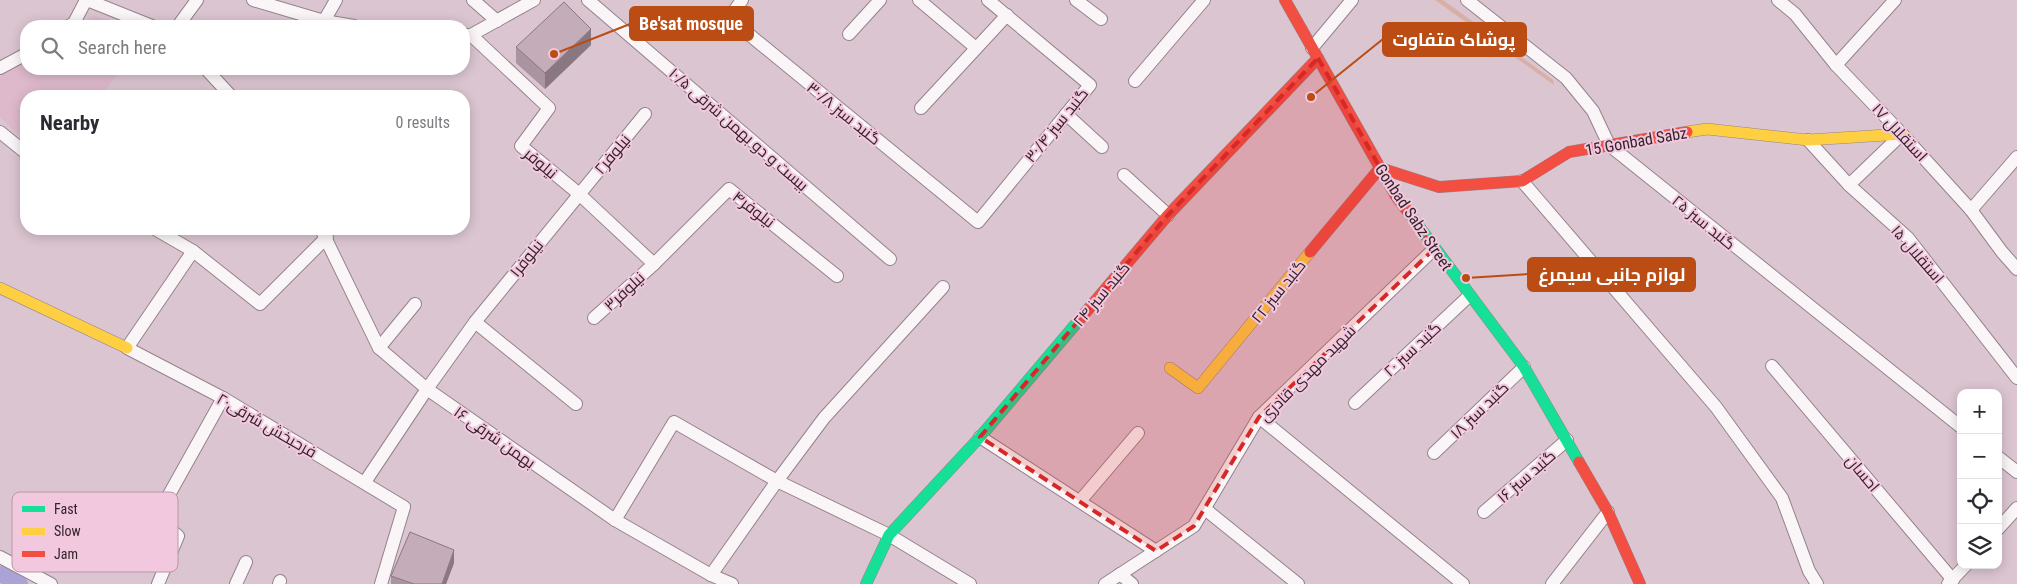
<!DOCTYPE html>
<meta charset="utf-8">
<style>
body{margin:0;font-family:"Roboto Condensed",Cairo,sans-serif;background:#f2f2f3;color:#2b2b33}
.controls{position:absolute;right:15px;bottom:15px;display:grid;overflow:hidden;border-radius:10px;box-shadow:0 2px 12px #0003}
.controls button{width:45px;height:45px;display:grid;place-items:center;padding:0;border:0;border-bottom:1px solid #e1e1e2;background:#fff;color:#2b2b33;font:25px sans-serif}
.list{margin:0;padding:0;list-style:none}
h2{display:flex;justify-content:space-between;align-items:center;height:65px;margin:0;padding:0 20px;font-size:21px}
h2 small{font-size:16px;font-weight:400;color:#7c7c81}
.icon{flex:none;width:28px;height:28px;fill:none;stroke:currentColor;stroke-width:2;stroke-linecap:round;stroke-linejoin:round}
.map{position:relative;flex:none;width:2017px;height:584px;overflow:hidden}
.search{position:absolute;background:#fff;box-shadow:0 2px 12px #0003;left:20px;top:20px;width:450px;height:55px;display:flex;align-items:center;gap:12px;box-sizing:border-box;padding:0 18px;border-radius:20px;color:#7c7c81;font-size:19px}
.panel{position:absolute;background:#fff;box-shadow:0 2px 12px #0003;left:20px;top:90px;width:450px;height:145px;border-radius:20px}
.map>svg:first-child{display:block}
</style>
<div class="map">
<svg width="2017" height="584" viewBox="0 0 2017 584">
<rect width="100%" height="100%" fill="#dbc5d0"/>
<!-- built -->
<g fill="#deb9cc">
<polygon points="94,16 135,26 78,26"/>
<polygon points="26,59 26,69 122,69 100,96 26,96 26,143 0,117 0,76"/>
</g>
<!-- green -->
<polygon fill="#d8afa5" points="1435,0 1443,0 1553,80 1554,85"/>
<g fill="none" stroke-linecap="round" stroke-linejoin="round">
<!-- canal -->
<polyline stroke="#aba2d6" stroke-width="16" points="0,574 20,584"/>
<defs>
<g id="street">
<polyline points="87,0 152,26"/>
<polyline points="253,0 324,21 354,26"/>
<polyline points="473,0 497,21"/>
<polyline points="588,0 890,259"/>
<polyline points="742,0 729,18 978,222 1090,85 988,0"/>
<polyline points="919,0 976,48"/>
<polyline points="1076,0 1101,19"/>
<polyline points="1467,0 1566,78 1593,111 1609,145 1961,427"/>
<polyline points="1778,0 1795,14 1836,65 1902,134 1971,210 2002,252 2017,269"/>
<polyline points="324,21 336,0"/>
<polyline points="69,26 74,23 86,0"/>
<polyline points="178,26 197,0"/>
<polyline points="849,34 880,0"/>
<polyline points="464,35 471,35 534,0"/>
<polyline points="471,35 549,108 521,146 578,193 654,264"/>
<polyline points="1312,48 1352,0"/>
<polyline points="1836,65 1895,0"/>
<polyline points="0,68 26,54"/>
<polyline points="206,69 231,96"/>
<polyline points="1135,81 1204,0"/>
<polyline points="921,108 1007,15"/>
<polyline points="1066,114 1102,147"/>
<polyline points="0,132 26,153"/>
<polyline points="1808,140 1849,185 1908,238 2017,378"/>
<polyline points="1124,175 1168,215"/>
<polyline points="1522,181 1716,407 1782,498 1809,571 1817,584"/>
<polyline points="1849,185 1902,134"/>
<polyline points="1971,210 2017,157"/>
<polyline points="155,229 193,251 260,304 327,237"/>
<polyline points="321,229 379,348 427,389 615,520 711,575 732,584"/>
<polyline points="193,251 127,348 223,398 404,507 381,584"/>
<polyline points="594,318 654,264 729,189 837,276"/>
<polyline points="475,322 576,404"/>
<polyline points="379,348 415,304"/>
<polyline points="1772,366 1953,580"/>
<polyline points="1355,403 1469,296"/>
<polyline points="1259,417 1463,584"/>
<polyline points="980,437 1156,551"/>
<polyline points="1434,453 1524,367"/>
<polyline points="1998,457 2017,472"/>
<polyline points="365,482 427,389 475,322 645,114"/>
<polyline points="1080,501 1138,433"/>
<polyline points="1205,509 1298,584"/>
<polyline points="1484,512 1567,440"/>
<polyline points="615,520 674,422 777,481 889,535 970,584"/>
<polyline points="1998,529 2017,508"/>
<polyline points="0,557 51,584"/>
<polyline points="1120,574 1132,584"/>
<polyline points="711,575 777,481 824,418 943,287"/>
<polyline points="158,584 178,536 156,518 223,398"/>
<polyline points="236,584 246,562"/>
<polyline points="279,584 280,581"/>
<polyline points="1105,584 1194,526 1259,417 1434,249"/>
<polyline points="1552,584 1608,512"/>
<polyline points="1948,584 1966,565"/>
</g>
<g id="fast">
<polyline points="1409,213 1524,367 1579,462"/>
<polyline points="866,584 889,535 980,437 1080,319"/>
</g>
<g id="slow">
<polyline points="1687,132 1707,129 1808,140 1902,134"/>
<polyline points="0,288 127,348"/>
<polyline points="1170,368 1198,388 1310,252"/>
</g>
<g id="jam">
<polyline points="1285,0 1396,196 1409,213"/>
<polyline points="1310,252 1380,168 1439,187 1522,181 1569,152 1687,132"/>
<polyline points="1080,319 1168,215 1318,58"/>
<polyline points="1579,462 1608,512 1640,584"/>
</g>
</defs>
<!-- street casing -->
<use href="#street" stroke="#94838c" stroke-width="14"/>
<!-- fast casing -->
<use href="#fast" stroke="#94838c" stroke-width="12"/>
<!-- slow casing -->
<use href="#slow" stroke="#94838c" stroke-width="12"/>
<!-- jam casing -->
<use href="#jam" stroke="#94838c" stroke-width="12"/>
<!-- street -->
<use href="#street" stroke="#faf6f8" stroke-width="12"/>
<!-- fast -->
<use href="#fast" stroke="#16e098" stroke-width="11"/>
<!-- slow -->
<use href="#slow" stroke="#ffcf43" stroke-width="11"/>
<!-- jam -->
<use href="#jam" stroke="#f24e42" stroke-width="11"/>
</g>
<!-- wall -->
<g fill="#a9949f">
<polygon points="591,45 545,89 516,63 516,47"/>
<polygon points="454,563 446,584 391,584 391,576"/>
</g>
<!-- shaded-wall -->
<g fill="#897882">
<polygon points="591,29 591,45 545,89 545,73"/>
<polygon points="454,550 454,563 446,584 442,584"/>
</g>
<!-- building -->
<g fill="#c4acb9" stroke="#897882">
<polygon points="564,2 591,29 545,73 516,47"/>
<polygon points="410,532 454,550 442,584 414,584 391,576"/>
</g>
<!-- marked area -->
<path fill="#d62828" fill-opacity="0.2" stroke="#d62828" stroke-width="4" stroke-dasharray="10 6" stroke-linejoin="round" d="M1318,58L1396,196L1434,249L1259,417L1194,526L1156,551L980,437L1168,215Z"/>
<g text-anchor="middle" stroke-width="4" stroke-linejoin="round" paint-order="stroke">
<!-- street labels -->
<g font-size="16" fill="#33232b" stroke="#f2c8de">
<text transform="translate(844 113) rotate(39)" y="6">گنبد سبز ۳۰/۸</text>
<text transform="translate(1056 125) rotate(-51)" y="6">گنبد سبز ۳۰/۴</text>
<text transform="translate(739 129) rotate(41)" y="6">بیست و دو بهمن شرقی ۱۰/۵</text>
<text transform="translate(1900 132) rotate(47)" y="6">استقلال ۱۷</text>
<text transform="translate(1636 141) rotate(-10)" y="6">15 Gonbad Sabz</text>
<text transform="translate(612 154) rotate(-50)" y="6">نیلوفر۲</text>
<text transform="translate(541 163) rotate(40)" y="6">نیلوفر</text>
<text transform="translate(754 209) rotate(38)" y="6">نیلوفر۴</text>
<text transform="translate(1414 217) rotate(56)" y="6">Gonbad Sabz Street</text>
<text transform="translate(1704 222) rotate(39)" y="6">گنبد سبز ۲۵</text>
<text transform="translate(1918 254) rotate(49)" y="6">استقلال ۱۵</text>
<text transform="translate(526 258) rotate(-51)" y="6">نیلوفر۱</text>
<text transform="translate(624 291) rotate(-43)" y="6">نیلوفر۳</text>
<text transform="translate(1278 291) rotate(-51)" y="6">گنبد سبز ۲۲</text>
<text transform="translate(1101 294) rotate(-50)" y="6">گنبد سبز ۲۴</text>
<text transform="translate(1412 349) rotate(-43)" y="6">گنبد سبز ۲۰</text>
<text transform="translate(1307 373) rotate(-45)" y="6">شهید مهدی قادری</text>
<text transform="translate(1479 410) rotate(-44)" y="6">گنبد سبز ۱۸</text>
<text transform="translate(267 425) rotate(30)" y="6">فرحبخش شرقی۲۰</text>
<text transform="translate(495 437) rotate(35)" y="6">بهمن شرقی ۱۶</text>
<text transform="translate(1863 473) rotate(50)" y="6">احسان</text>
<text transform="translate(1526 476) rotate(-41)" y="6">گنبد سبز ۱۶</text>
</g>
</g>
<!-- legend -->
<rect x="12" y="492" width="166" height="80" rx="8" fill="#f2c8de" stroke="#b996a8" stroke-width="1"/>
<rect x="22" y="506" width="23" height="6" fill="#16e098"/>
<rect x="22" y="528" width="23" height="7" fill="#ffcf43"/>
<rect x="22" y="551" width="23" height="6" fill="#f24e42"/>
<g font-size="14" fill="#33232b">
<text x="54" y="514">Fast</text>
<text x="54" y="536">Slow</text>
<text x="54" y="559">Jam</text>
</g>
<!-- callouts -->
<path fill="none" stroke="#bb4c14" stroke-width="2" d="M554 54L630 24M1311 97L1383 39M1466 278L1528 274"/>
<g fill="#bb4c14" stroke="#f2c8de" stroke-width="2">
<circle cx="554" cy="54" r="5"/>
<circle cx="1311" cy="97" r="5"/>
<circle cx="1466" cy="278" r="5"/>
</g>
<g fill="#bb4c14" stroke="#bb4c14" stroke-width="2">
<rect x="630" y="7" width="123" height="33" rx="5"/>
<rect x="1383" y="23" width="143" height="33" rx="5"/>
<rect x="1528" y="258" width="167" height="33" rx="5"/>
</g>
<g font-size="18" text-anchor="middle" font-weight="bold" fill="#fff">
<text x="691" y="30">Be'sat mosque</text>
<text x="1454" y="46">پوشاک متفاوت</text>
<text x="1612" y="281">لوازم جانبی سیمرغ</text>
</g>
</svg>
<div class="controls">
<button>+</button>
<button>−</button>
<button><svg class="icon" aria-label="locate" viewBox="0 0 24 24"><circle cx="12" cy="12" r="6"/><path d="M12 2v4M12 18v4M2 12h4M18 12h4"/></svg></button>
<button><svg class="icon" aria-label="layers" viewBox="0 0 24 24"><path d="M12 4l9 5-9 5-9-5zM3 14l9 5 9-5"/></svg></button>
</div>
<div class="search"><svg class="icon" aria-label="search" viewBox="0 0 24 24"><circle cx="10" cy="10" r="6"/><path d="M15 15l6 6"/></svg>Search here</div>
<section class="panel">
<h2>Nearby<small>0 results</small></h2>
<ul class="list">
</ul>
</section>
</div>
